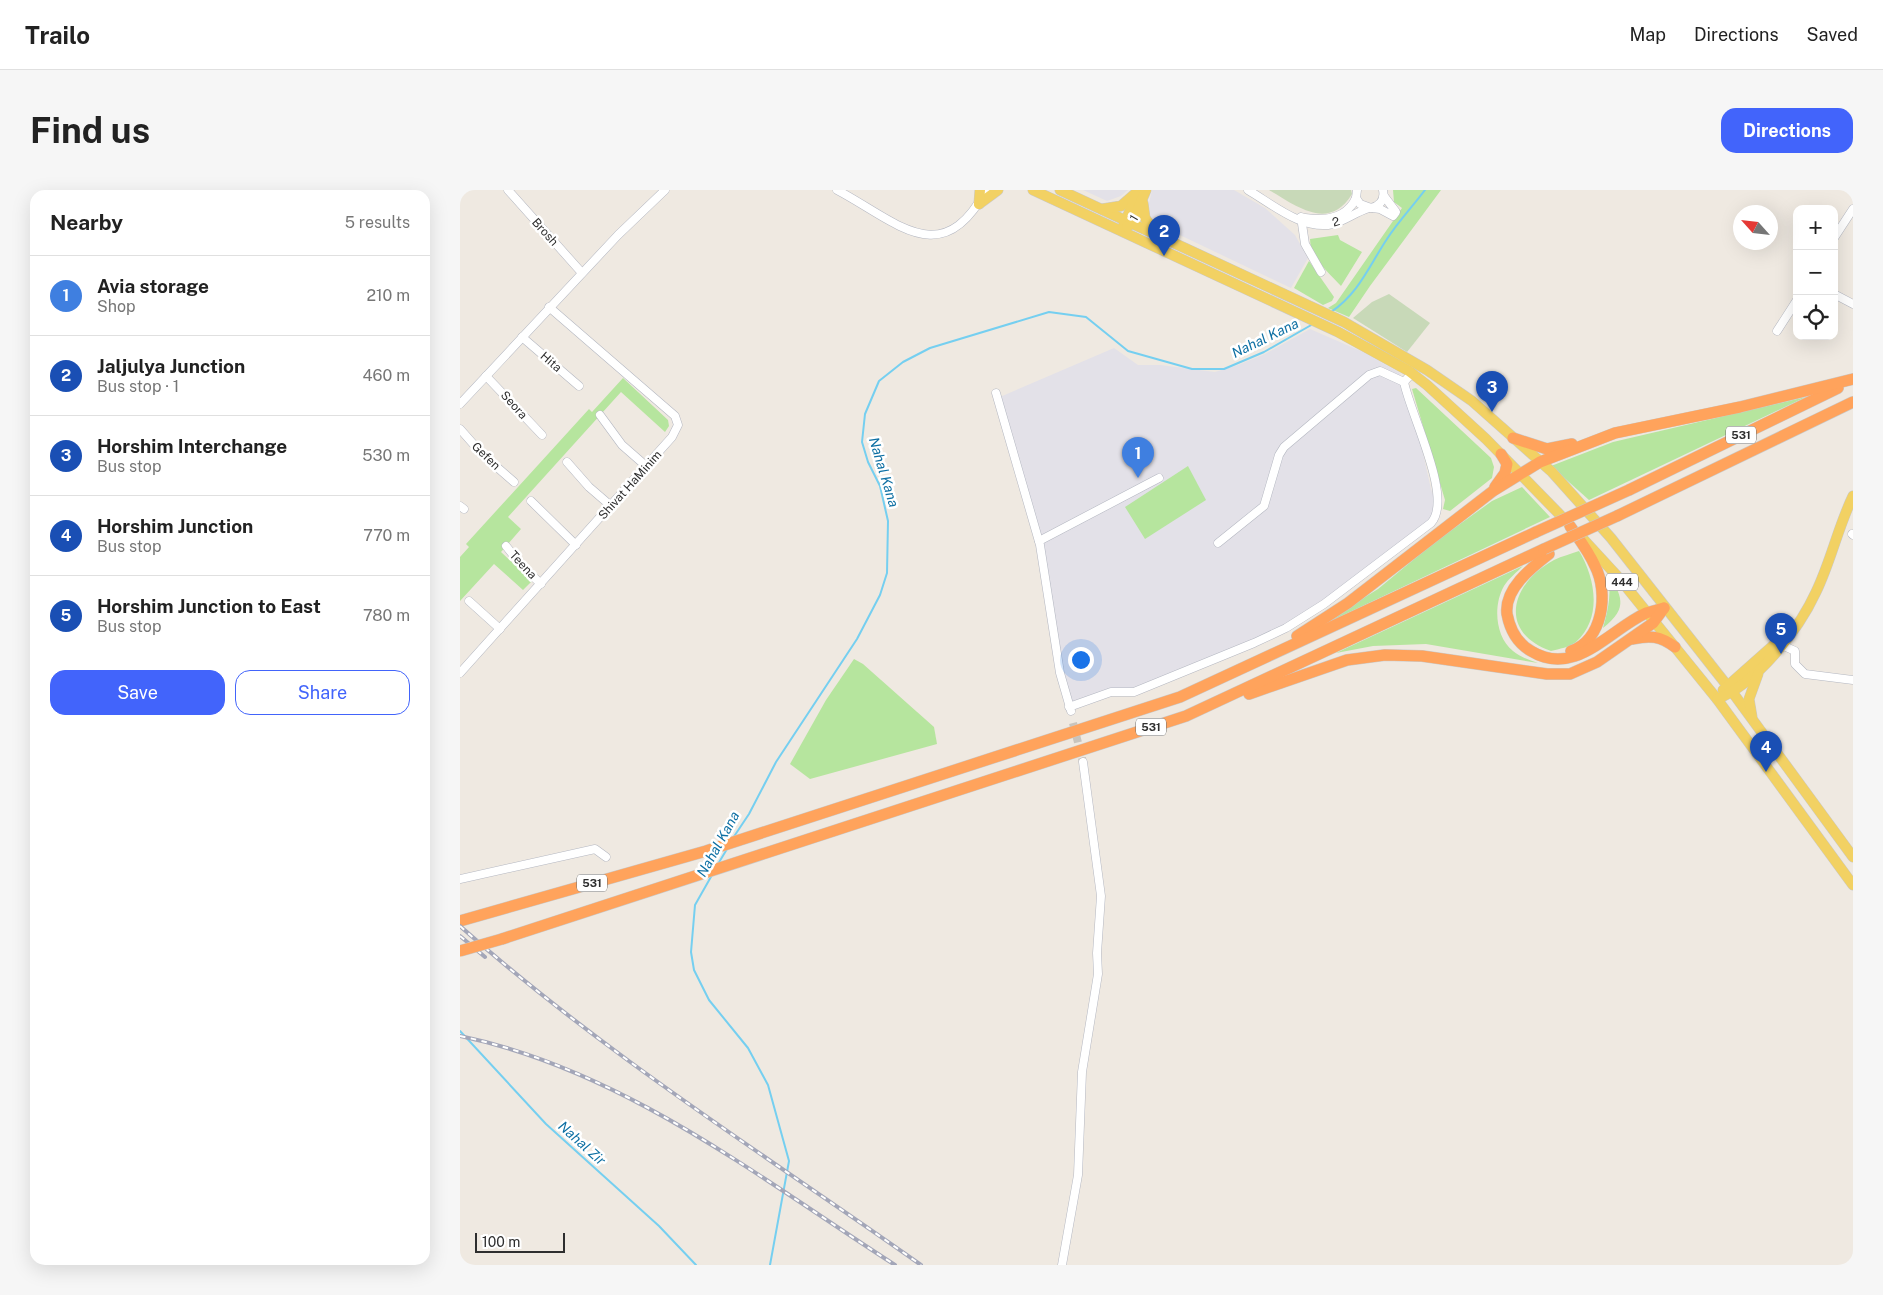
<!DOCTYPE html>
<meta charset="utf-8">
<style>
body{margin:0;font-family:"Public Sans",sans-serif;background:#f6f6f6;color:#222}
.controls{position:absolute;right:15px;top:15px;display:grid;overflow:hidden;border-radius:10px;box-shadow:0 5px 20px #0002}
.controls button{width:45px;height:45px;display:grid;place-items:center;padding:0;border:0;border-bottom:1px solid #e0e0e0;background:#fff;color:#222;font:25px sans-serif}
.compass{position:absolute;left:1273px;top:15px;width:45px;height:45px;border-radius:50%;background:#fff;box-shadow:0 5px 20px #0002;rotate:297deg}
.scale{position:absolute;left:15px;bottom:12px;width:90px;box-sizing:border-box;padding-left:5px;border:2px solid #2e2e2e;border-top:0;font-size:14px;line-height:18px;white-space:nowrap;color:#2e2e2e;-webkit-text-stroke:4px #fff;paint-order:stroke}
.you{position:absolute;left:620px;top:469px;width:18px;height:18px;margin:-12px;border:4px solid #fff;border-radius:50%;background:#1a73e8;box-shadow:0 0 0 8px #1a73e833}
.badge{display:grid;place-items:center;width:32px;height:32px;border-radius:50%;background:#4264fb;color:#fff;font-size:16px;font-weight:700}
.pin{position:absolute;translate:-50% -41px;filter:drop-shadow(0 1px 2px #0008)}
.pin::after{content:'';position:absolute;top:26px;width:18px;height:15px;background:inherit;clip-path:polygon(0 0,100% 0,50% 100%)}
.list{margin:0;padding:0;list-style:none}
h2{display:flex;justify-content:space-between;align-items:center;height:65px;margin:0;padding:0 20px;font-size:21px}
h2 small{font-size:16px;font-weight:400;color:#767676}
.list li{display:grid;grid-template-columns:32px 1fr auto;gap:15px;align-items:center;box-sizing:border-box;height:80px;padding:0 20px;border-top:1px solid #e0e0e0}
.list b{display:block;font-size:19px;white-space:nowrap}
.list p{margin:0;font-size:16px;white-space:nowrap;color:#767676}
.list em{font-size:16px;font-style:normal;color:#767676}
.actions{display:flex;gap:10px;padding:15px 20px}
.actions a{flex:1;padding:11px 0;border:1px solid #4264fb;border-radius:15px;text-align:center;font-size:18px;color:#4264fb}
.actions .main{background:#4264fb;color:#fff}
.icon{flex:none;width:28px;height:28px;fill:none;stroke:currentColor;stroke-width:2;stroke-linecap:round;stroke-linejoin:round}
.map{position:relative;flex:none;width:1393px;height:1075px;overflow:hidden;border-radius:15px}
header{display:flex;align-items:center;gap:30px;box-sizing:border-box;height:70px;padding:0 25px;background:#fff;border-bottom:1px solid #e0e0e0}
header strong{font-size:24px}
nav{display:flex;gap:28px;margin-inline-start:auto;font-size:18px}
.intro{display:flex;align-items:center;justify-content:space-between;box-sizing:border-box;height:120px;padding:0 30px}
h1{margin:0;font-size:35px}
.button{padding:12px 22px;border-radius:15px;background:#4264fb;color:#fff;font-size:18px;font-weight:700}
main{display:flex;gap:30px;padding:0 30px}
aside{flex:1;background:#fff;border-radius:15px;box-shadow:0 5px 20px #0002}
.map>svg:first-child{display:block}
</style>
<header>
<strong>Trailo</strong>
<nav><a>Map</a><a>Directions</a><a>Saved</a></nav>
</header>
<div class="intro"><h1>Find us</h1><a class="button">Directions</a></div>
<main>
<aside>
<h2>Nearby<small>5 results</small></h2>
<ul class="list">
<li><span class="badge" style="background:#3f7fe0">1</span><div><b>Avia storage</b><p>Shop</p></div><em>210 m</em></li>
<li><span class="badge" style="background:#1a4fb4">2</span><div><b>Jaljulya Junction</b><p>Bus stop · 1</p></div><em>460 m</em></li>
<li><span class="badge" style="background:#1a4fb4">3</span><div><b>Horshim Interchange</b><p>Bus stop</p></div><em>530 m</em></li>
<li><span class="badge" style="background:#1a4fb4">4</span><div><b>Horshim Junction</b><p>Bus stop</p></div><em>770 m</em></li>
<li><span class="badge" style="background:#1a4fb4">5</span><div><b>Horshim Junction to East</b><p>Bus stop</p></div><em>780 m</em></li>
</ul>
<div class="actions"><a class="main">Save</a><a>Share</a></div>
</aside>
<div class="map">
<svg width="1393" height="1075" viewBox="0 0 1393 1075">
<rect width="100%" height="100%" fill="#efe9e1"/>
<!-- industrial -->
<g fill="#e3e1e8">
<polygon points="623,0 668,0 661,6 647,11"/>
<polygon points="692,0 774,0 805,18 835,45 848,68 831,98 701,36 690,26 689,13"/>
<polygon points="850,139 903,162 940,183 941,195 956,232 971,299 976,313 969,332 880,399 819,439 674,499 612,514 604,490 586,370 540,207 654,158 678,175 700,175 755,182 778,175 805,164"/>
</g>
<!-- green -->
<g fill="#b6e59e">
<polygon points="933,0 981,0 910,96 889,127 868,118 876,113 942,18 934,12"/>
<path d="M878,45L880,50L902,62L881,96C869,83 850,67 850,49Z"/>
<polygon points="849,71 874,107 872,111 863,115 834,98"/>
<polygon points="163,188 208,230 209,236 205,242 161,202 48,327 61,339 41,362 72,391 63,400 34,374 0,411 0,367 9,357 6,354 129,219 132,222"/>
<polygon points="956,198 1031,268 1034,277 1032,288 990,321 983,319 985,310 952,199"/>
<polygon points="1346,207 1129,310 1091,276 1153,252"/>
<polygon points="728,276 746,310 685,349 665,317"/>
<polygon points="1062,297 1090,327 854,439 918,399 975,352 1032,311"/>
<path d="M1119,361C1135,387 1143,428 1116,452C1110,457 1099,459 1091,461C1037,442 1051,393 1094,370C1102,366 1111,364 1119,361Z"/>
<path d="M1063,376C1057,382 1048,389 1044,396C1033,415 1035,447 1053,461C1060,467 1069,470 1078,473L966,454L913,456L876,463Z"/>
<path d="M1147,380C1161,406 1170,417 1143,438C1149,417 1152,401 1147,380Z"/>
<polygon points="394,469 403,474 474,537 477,554 350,589 330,574 366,510"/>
</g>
<!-- cemetery -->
<g fill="#c8d9b8">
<path d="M809,0H891L892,4C869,42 836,16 809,0Z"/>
<polygon points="929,104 970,133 947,162 893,128 912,112"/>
</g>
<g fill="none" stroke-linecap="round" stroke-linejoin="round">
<!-- stream -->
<g stroke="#75cff0" stroke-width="2">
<path d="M871,122C899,103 909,76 927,49C938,32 953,16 965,0"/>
<polyline points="273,648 289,624 316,572 397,449 420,405 427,383 428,331 420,296 408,272 402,252 405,224 419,191 443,172 470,158 589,122 626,127 668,161 732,179 764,179 804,162 853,134"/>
<polyline points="258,674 267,659"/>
<polyline points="252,685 235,715 231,762 234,780 249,810 288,858 308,895 329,971 310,1075"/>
<polyline points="0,841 86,934 199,1036 236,1075"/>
</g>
<!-- minor-tunnel -->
<polyline stroke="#c8c4bd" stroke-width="8" stroke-dasharray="8 4" stroke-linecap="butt" points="613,533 623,572"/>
<defs>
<g id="minor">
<polyline points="48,0 122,83"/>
<path d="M377,0C436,31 482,83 526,0"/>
<path d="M788,0C812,14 843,41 873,34C886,30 896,22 909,18"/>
<path d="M897,0L896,8L900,14L911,18C920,16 925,10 923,0"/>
<polyline points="913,18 920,19 933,26 936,22 924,6"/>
<polyline points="841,27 845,54 861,82"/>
<path d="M845,28C865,31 887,28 896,8"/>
<polyline points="1374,48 1393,19"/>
<polyline points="1374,104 1393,114"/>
<polyline points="1317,141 1337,110"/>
<polyline points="62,147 119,196"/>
<polyline points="26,186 82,245"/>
<polyline points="536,203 580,355 600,483 611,521"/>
<polyline points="0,214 158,45 205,0"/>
<polyline points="140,225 162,255 186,276"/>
<polyline points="0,239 23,265 54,292"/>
<polyline points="107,272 129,297 151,316"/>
<polyline points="71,311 116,355"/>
<polyline points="0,316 4,319"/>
<polyline points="1392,344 1393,345"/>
<polyline points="579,351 699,288"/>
<polyline points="758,353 804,316 819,265 824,257 909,185 920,181 944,192 952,183"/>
<polyline points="46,356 62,376 81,394"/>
<polyline points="9,411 40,439"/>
<polyline points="1317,453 1335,461 1335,474 1345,484 1393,490"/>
<polyline points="0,483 212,247 218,235 215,226 89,117"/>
<path d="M609,517L651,502H674L794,453L826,438L864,414L971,333C994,308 950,224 944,192"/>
<polyline points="0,689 135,659 146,667"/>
<polyline points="602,1075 618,985 622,882 638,784 637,763 641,706 623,572"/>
</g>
<g id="major">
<polyline points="573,0 878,142 949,181 967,195 1026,249 1109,334"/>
<polyline points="600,0 884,132 967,180 1012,211 1092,282 1151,348 1273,503 1393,667"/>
<polyline points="683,13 685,28 695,42"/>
<polyline points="519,14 538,0"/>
<polyline points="519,14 520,0"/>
<polyline points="642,19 661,16 677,2"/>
<polyline points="663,37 676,6"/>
<polyline points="667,37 672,33 686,0"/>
<polyline points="1124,350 1159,388 1257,509 1393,695"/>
<polyline points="1263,500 1325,445"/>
<path d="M1257,509C1297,493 1338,441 1356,402C1371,371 1378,337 1393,306"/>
<polyline points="1292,527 1289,509 1298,484"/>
</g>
<g id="highway">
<polyline points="1053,248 1087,259 1112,254"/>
<polyline points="1035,297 1045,283 1047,274 1041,264"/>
<polyline points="1169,300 1378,198"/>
<polyline points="1157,326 1393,212"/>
<path d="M1110,336C1119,349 1129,362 1135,376C1149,403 1143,450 1111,461"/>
<path d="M1089,364C1071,378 1044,399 1047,424C1050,440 1057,453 1071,461C1115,488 1149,440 1186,423C1192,421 1198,420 1204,418"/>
<polyline points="837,446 888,413 1033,301 1080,272 1155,243 1280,217 1393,189"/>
<path d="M1173,449C1190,445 1200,446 1215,457"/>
<polyline points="789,504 887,470 925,465 962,466 1087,484 1110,484 1137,472 1193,433 1204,418"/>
<polyline points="0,731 246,661 720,507 1076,342"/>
<polyline points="42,749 726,526 1084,359"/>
</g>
</defs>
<!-- minor casing -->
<use href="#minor" stroke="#b4b7c1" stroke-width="9"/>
<!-- major casing -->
<use href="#major" stroke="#c9c9c9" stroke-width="11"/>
<!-- highway casing -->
<use href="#highway" stroke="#c9c9c9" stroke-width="12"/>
<!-- minor -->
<use href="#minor" stroke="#fff" stroke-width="8"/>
<!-- major -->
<use href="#major" stroke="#f2d163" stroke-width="10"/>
<!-- highway -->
<use href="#highway" stroke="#ffa35c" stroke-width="11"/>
<defs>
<g id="rail">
<path d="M0,736C143,863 305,965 461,1075"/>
<polyline points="0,746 25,767"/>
<path d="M0,846C163,880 298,987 435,1075"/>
</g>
</defs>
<!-- rail casing -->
<use href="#rail" stroke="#a3a6b8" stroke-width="4"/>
<!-- rail -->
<use href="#rail" stroke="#fff" stroke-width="2" stroke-dasharray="5.5" stroke-linecap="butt"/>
<defs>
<g id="highway-bridge">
<polyline points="1076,342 1169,300"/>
<polyline points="1084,359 1157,326"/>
<polyline points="0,761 42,749"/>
</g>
</defs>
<!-- highway-bridge casing -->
<use href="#highway-bridge" stroke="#c9c9c9" stroke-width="12" stroke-linecap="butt"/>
<!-- highway-bridge -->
<use href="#highway-bridge" stroke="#ffa35c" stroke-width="11"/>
</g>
<g text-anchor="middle" stroke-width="5" stroke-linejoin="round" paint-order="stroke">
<!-- shield labels -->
<g fill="#fff" stroke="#6d6d6d" stroke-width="1">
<rect x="1266" y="236.5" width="30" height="17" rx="4"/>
<rect x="1146" y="383.5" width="32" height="17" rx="4"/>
<rect x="676" y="528.5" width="30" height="17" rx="4"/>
<rect x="117" y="684.5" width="30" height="17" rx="4"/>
</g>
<g font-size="11" font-weight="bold" fill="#2e2e2e">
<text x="1281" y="249">531</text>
<text x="1162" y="396">444</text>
<text x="691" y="541">531</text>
<text x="132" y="697">531</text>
</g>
<!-- street labels -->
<g font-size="12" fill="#2e2e2e" stroke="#fff">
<text transform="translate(674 28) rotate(-59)" y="4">1</text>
<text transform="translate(876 32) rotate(-17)" y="4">2</text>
<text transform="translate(85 42) rotate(48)" y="4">Brosh</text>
<text transform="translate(91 172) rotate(41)" y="4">Hita</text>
<text transform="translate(54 215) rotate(48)" y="4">Seora</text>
<text transform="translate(26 266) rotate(44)" y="4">Gefen</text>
<text transform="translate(170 295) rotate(-48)" y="4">Shivat HaMinim</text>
<text transform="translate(63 375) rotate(47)" y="4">Teena</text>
</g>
<!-- water labels -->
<g font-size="14" font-style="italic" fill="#0d6fa3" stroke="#fff">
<text transform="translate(805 148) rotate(-26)" y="5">Nahal Kana</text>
<text transform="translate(424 282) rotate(73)" y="5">Nahal Kana</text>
<text transform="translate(258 654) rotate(-61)" y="5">Nahal Kana</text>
<text transform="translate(122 953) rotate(42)" y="5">Nahal Zir</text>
</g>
</g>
</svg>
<div class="controls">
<button>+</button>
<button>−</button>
<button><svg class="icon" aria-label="locate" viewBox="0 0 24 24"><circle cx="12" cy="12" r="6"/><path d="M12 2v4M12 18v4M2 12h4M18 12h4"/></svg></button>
</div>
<svg class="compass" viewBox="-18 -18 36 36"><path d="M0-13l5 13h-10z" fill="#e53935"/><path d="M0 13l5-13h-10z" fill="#767676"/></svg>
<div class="scale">100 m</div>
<div class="you"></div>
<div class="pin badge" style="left:678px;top:288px;background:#3f7fe0">1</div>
<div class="pin badge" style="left:704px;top:66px;background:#1a4fb4">2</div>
<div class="pin badge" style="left:1032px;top:222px;background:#1a4fb4">3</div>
<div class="pin badge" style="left:1306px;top:582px;background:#1a4fb4">4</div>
<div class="pin badge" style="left:1321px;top:464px;background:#1a4fb4">5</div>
</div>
</main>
